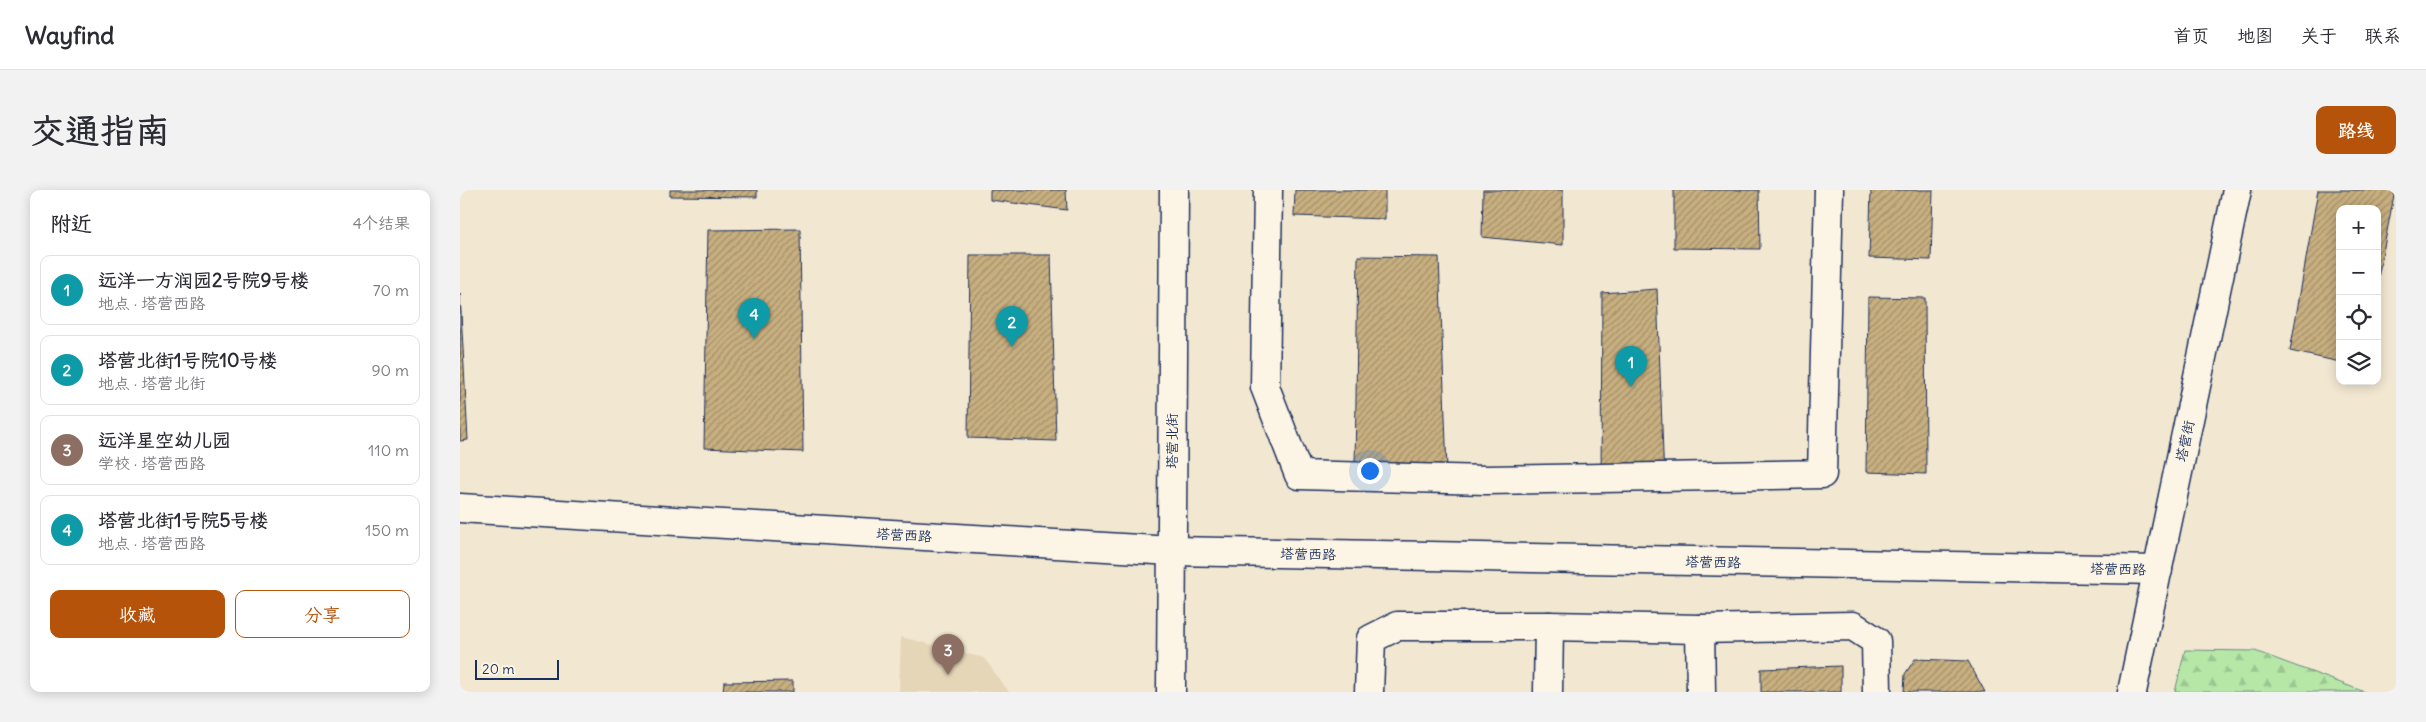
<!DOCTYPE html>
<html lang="zh">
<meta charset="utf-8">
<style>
body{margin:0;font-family:Delius,"LXGW WenKai TC",sans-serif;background:#f2f2f3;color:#2b2b33}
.controls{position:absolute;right:15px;top:15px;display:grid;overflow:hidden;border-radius:10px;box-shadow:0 2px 12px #0003}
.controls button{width:45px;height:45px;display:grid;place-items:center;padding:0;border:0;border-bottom:1px solid #e1e1e2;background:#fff;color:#2b2b33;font:25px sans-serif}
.scale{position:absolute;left:15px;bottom:12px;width:84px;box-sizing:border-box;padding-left:5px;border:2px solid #1b2f5e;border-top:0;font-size:14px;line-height:18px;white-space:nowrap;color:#1b2f5e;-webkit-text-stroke:4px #fcf5e5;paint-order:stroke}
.you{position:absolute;left:909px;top:280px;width:18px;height:18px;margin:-12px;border:4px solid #fff;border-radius:50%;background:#1a73e8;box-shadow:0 0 0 8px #1a73e833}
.badge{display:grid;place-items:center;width:32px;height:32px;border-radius:50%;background:#b45309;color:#fff;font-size:16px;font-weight:700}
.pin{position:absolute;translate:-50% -41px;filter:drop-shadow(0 1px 2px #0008)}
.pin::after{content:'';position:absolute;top:26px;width:18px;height:15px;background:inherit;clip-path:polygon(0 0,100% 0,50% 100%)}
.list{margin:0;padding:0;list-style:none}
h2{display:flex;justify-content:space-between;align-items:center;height:65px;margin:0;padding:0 20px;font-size:21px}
h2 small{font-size:16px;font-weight:400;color:#7c7c81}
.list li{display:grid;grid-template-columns:32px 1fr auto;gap:15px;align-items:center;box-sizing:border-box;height:70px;margin:0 10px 10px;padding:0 10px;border:1px solid #e1e1e2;border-radius:10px}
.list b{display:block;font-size:19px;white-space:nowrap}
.list p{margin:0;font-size:16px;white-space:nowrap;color:#7c7c81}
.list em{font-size:16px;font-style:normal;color:#7c7c81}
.actions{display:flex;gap:10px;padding:15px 20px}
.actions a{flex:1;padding:11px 0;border:1px solid #b45309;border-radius:10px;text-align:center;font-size:18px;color:#b45309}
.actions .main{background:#b45309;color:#fff}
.icon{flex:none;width:28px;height:28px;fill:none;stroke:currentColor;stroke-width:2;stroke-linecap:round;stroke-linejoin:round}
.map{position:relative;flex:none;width:1936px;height:502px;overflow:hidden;border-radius:10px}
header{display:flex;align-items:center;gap:30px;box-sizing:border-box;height:70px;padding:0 25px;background:#fff;border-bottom:1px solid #e1e1e2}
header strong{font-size:24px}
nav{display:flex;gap:28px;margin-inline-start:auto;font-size:18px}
.intro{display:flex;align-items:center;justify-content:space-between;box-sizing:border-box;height:120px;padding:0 30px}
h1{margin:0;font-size:35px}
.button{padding:12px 22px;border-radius:10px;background:#b45309;color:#fff;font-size:18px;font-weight:700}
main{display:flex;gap:30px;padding:0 30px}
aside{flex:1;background:#fff;border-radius:10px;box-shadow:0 2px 12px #0003}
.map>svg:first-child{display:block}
</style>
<header>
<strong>Wayfind</strong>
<nav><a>首页</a><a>地图</a><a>关于</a><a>联系</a></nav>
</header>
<div class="intro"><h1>交通指南</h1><a class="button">路线</a></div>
<main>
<aside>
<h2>附近<small>4个结果</small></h2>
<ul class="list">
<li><span class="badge" style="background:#0f9aa8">1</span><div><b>远洋一方润园2号院9号楼</b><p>地点 · 塔营西路</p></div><em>70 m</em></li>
<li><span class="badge" style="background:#0f9aa8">2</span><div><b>塔营北街1号院10号楼</b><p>地点 · 塔营北街</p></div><em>90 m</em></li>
<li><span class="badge" style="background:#8d6e63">3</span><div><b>远洋星空幼儿园</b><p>学校 · 塔营西路</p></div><em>110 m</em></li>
<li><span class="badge" style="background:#0f9aa8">4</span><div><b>塔营北街1号院5号楼</b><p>地点 · 塔营西路</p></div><em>150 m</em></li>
</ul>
<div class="actions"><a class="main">收藏</a><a>分享</a></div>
</aside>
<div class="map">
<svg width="1936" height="502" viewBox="0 0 1936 502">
<defs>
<pattern id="forest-firs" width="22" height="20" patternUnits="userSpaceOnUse" patternTransform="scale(1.25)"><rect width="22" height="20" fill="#b6e7a7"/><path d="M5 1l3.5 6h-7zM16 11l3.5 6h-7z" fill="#9cc692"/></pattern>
<pattern id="building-hatch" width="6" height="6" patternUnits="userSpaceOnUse" patternTransform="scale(1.25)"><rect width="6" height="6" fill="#c8af7f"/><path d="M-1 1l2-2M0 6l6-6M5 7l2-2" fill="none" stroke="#a28f6b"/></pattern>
</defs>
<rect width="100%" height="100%" fill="#f2e7d1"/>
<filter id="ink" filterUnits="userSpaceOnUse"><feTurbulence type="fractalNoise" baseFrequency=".02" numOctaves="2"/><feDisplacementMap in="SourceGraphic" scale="10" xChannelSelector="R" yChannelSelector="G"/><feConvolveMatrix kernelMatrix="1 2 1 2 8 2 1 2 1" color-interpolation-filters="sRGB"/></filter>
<g filter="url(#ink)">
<!-- built -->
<polygon fill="#e5d6b8" points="441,447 524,468 549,502 439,502"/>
<!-- forest -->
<polygon fill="url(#forest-firs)" stroke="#688b82" points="1725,460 1795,461 1905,502 1715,502"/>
<!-- building -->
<g fill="url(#building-hatch)" stroke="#1b2f5e">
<polygon points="210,0 297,0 297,7 210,6"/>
<polygon points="530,0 606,0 607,20 530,10"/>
<polygon points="835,0 925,0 925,29 834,26"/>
<polygon points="1023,0 1103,0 1103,55 1022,47"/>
<polygon points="1214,0 1299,0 1300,59 1214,58"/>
<polygon points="1411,0 1473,0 1471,70 1409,68"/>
<polygon points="1858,0 1935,0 1917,93 1917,19 1880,19 1880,172 1830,161"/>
<polygon points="340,39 343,262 244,258 248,40"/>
<polygon points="510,65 591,65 596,251 508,248"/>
<polygon points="898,66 979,67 987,280 895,279"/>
<polygon points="1197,99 1204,292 1141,291 1142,103"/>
<polygon points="0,104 8,250 0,251"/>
<polygon points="1408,107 1465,108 1466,284 1406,282"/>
<polygon points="1455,469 1508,471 1525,502 1444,502 1445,484"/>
<polygon points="1381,476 1381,502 1301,502 1301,479"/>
<polygon points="333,491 333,502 263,502 264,492"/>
</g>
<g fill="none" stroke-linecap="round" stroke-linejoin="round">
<defs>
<g id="minor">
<polyline points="808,0 805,197 839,285 1026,290 1362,284 1369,0"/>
<polyline points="1089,436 1240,439 1241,502"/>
<polyline points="1240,439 1393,436 1416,451 1417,502"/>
<polyline points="909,502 911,449 937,436 1089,436 1088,502"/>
</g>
<g id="tertiary">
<polyline points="0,318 712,361 1698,380"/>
<polyline points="711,502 714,0"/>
<polyline points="1672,502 1777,0"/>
</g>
</defs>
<!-- minor casing -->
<use href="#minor" stroke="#1b2f5e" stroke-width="31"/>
<!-- tertiary casing -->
<use href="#tertiary" stroke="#1b2f5e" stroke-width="31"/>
<!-- minor -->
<use href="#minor" stroke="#fcf5e5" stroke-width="28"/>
<!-- tertiary -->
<use href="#tertiary" stroke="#fcf5e5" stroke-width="28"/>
</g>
</g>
<g text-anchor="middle" stroke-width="4" stroke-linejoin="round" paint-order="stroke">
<!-- street labels -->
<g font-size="14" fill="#1b2f5e" stroke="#fcf5e5">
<text transform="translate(712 251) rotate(-90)" y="5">塔营北街</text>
<text transform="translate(1725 251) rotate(-78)" y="5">塔营街</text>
<text transform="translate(444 345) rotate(3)" y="5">塔营西路</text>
<text transform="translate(848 364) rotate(1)" y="5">塔营西路</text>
<text transform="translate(1253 372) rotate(1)" y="5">塔营西路</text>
<text transform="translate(1658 379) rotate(1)" y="5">塔营西路</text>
</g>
</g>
</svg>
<div class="controls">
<button>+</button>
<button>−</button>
<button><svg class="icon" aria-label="locate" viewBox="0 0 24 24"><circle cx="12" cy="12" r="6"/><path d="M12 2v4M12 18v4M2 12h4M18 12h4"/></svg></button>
<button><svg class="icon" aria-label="layers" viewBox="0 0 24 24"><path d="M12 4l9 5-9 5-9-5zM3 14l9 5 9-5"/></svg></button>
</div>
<div class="scale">20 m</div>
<div class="you"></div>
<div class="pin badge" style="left:1171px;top:197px;background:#0f9aa8">1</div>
<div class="pin badge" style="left:552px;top:157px;background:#0f9aa8">2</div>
<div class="pin badge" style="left:488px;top:485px;background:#8d6e63">3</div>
<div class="pin badge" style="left:294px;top:149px;background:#0f9aa8">4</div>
</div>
</main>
